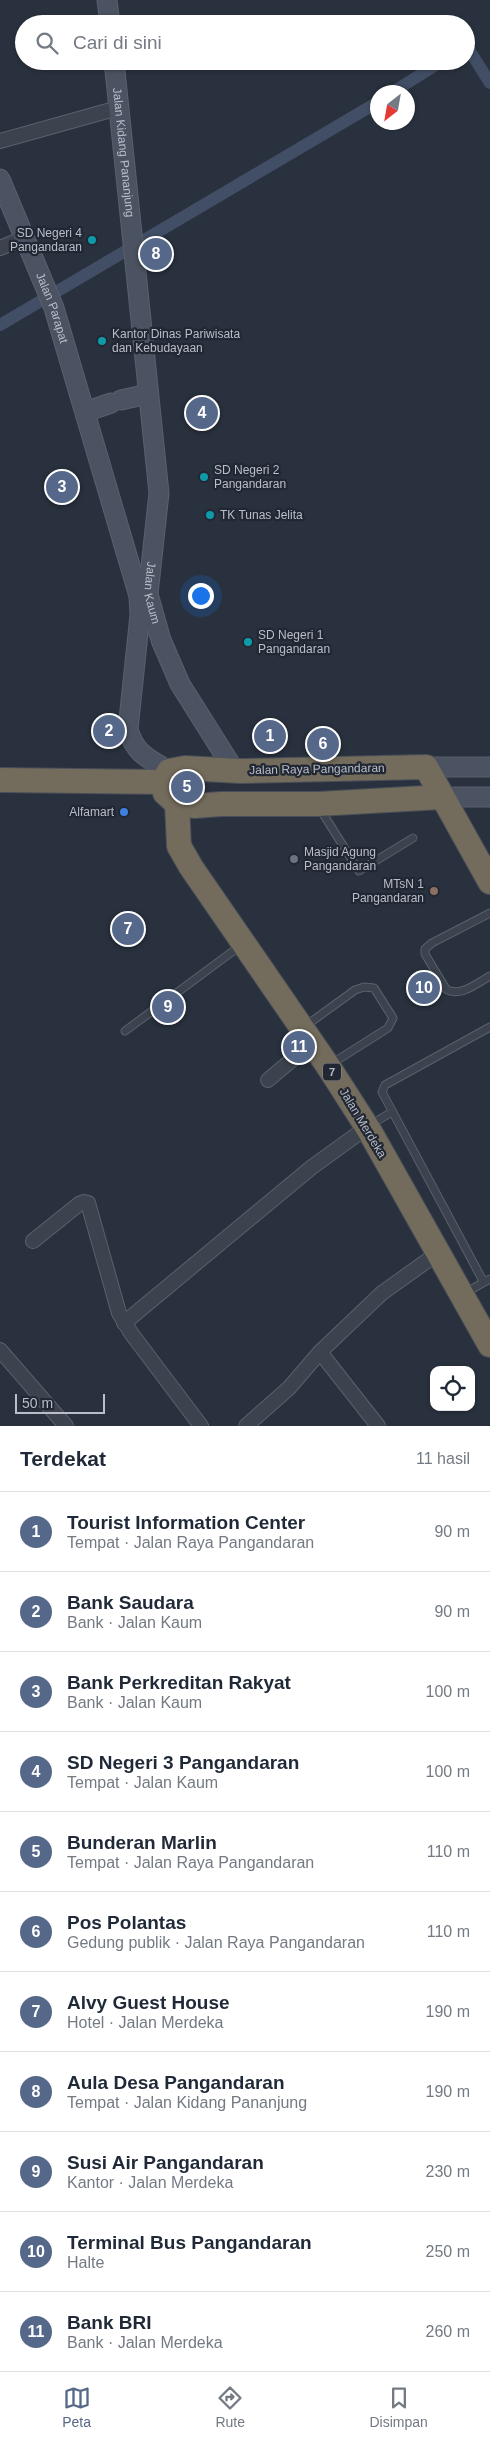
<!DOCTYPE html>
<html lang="id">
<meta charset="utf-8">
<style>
body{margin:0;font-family:Arial,sans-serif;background:#f2f2f3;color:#1f2937}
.controls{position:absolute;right:15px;bottom:15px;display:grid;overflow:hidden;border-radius:10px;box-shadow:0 1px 4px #0004}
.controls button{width:45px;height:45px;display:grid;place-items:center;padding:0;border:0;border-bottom:1px solid #e0e1e3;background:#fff;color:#1f2937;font:25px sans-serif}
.compass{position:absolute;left:370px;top:85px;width:45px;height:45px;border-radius:50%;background:#fff;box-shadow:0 1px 4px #0004;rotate:211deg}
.scale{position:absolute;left:15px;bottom:12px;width:90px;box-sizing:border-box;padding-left:5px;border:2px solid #b9bec9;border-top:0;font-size:14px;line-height:18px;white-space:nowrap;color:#b9bec9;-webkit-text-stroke:4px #212834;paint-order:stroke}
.you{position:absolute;left:200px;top:595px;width:18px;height:18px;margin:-12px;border:4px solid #fff;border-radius:50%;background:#1a73e8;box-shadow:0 0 0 8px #1a73e833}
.badge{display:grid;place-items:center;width:32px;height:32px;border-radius:50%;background:#566889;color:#fff;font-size:16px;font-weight:700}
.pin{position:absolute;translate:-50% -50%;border:2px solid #fff;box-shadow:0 1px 5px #0006}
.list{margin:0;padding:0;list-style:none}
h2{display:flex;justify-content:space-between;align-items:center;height:65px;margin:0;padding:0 20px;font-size:21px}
h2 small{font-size:16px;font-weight:400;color:#747a83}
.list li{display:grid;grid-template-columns:32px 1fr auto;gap:15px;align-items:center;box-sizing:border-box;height:80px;padding:0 20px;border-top:1px solid #e0e1e3}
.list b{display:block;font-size:19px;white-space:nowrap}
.list p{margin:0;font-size:16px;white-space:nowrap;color:#747a83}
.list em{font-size:16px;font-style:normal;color:#747a83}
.icon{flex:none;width:28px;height:28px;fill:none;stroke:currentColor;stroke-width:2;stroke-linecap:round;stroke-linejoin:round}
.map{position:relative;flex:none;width:490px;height:1426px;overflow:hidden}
.search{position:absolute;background:#fff;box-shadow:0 1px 4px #0004;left:15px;right:15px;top:15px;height:55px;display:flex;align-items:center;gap:12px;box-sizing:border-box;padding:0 18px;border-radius:28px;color:#747a83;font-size:19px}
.sheet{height:945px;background:#fff}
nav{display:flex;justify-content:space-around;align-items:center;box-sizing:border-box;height:70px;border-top:1px solid #e0e1e3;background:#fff;font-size:14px;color:#747a83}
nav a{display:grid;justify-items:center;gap:2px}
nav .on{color:#566889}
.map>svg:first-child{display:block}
</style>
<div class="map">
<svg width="490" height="1426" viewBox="0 0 490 1426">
<rect width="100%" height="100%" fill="#29313e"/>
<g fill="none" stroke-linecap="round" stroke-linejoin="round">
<!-- canal -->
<g stroke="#414e65" stroke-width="12">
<polyline points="466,45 490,83"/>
<polyline points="393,92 442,61"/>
<polyline points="0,325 378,102"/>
</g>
<defs>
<g id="lane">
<polyline points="320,809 359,871 413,838"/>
<path d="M490,913L432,943L425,949V954L446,989C460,998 477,983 490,976"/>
<polyline points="304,1027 355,990 364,987 374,988 393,1018 388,1028 331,1064"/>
<polyline points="490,1027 385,1085 382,1092 482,1279 486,1281 490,1279"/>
<polyline points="125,1031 240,946"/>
<polyline points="370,1125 392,1112"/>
<polyline points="465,1293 486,1281"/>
</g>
<g id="street">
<polyline points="0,141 118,108"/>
<polyline points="0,248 24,238"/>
<polyline points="268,1080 312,1043"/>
<polyline points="33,1241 79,1204 84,1202 88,1203 119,1313 131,1333 201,1426"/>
<polyline points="124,1323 312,1167 366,1128"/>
<polyline points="0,1350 66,1426"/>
<polyline points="320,1352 378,1426"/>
<polyline points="246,1426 289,1388 320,1352 382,1293 438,1253"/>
</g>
<g id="secondary">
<polyline points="107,0 110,24"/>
<path id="s1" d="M114,61L159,493L148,594L161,640L180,684L234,770"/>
<path id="s2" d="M0,179L54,308L139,596L140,615L128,729C135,754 148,758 169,771"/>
<polyline points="121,400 148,394"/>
<polyline points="85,412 111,403"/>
<polyline points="426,767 490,767"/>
<polyline points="442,797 490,797"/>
</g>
<g id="highway">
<polyline points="0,780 163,782"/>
<polyline points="163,782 169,771 185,768 240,771 426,767 490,882"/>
<polyline points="165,793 177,804 195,806 221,804 318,804 442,797"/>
<polyline points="177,804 179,846 191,867 328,1066 369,1130 490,1345"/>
</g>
</defs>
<!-- lane casing -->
<use href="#lane" stroke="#5a616c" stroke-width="9"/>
<!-- street casing -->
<use href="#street" stroke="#5a616c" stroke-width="16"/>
<!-- secondary casing -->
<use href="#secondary" stroke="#5a616c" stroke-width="21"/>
<!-- highway casing -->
<use href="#highway" stroke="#474e59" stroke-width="26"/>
<!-- lane -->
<use href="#lane" stroke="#3d434e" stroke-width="7"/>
<!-- street -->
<use href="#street" stroke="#3d434e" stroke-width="14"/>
<!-- secondary -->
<use href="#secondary" stroke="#4b5261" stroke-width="19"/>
<!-- highway -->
<use href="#highway" stroke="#736b5b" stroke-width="24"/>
</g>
<!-- markers -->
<g fill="#0f9aa8" stroke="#212834" stroke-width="2">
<circle cx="92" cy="240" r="5"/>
<circle cx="102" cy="341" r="5"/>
<circle cx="204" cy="477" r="5"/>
<circle cx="210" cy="515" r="5"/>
<circle cx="248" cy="642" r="5"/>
</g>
<circle fill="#3f7fe0" stroke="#212834" stroke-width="2" cx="124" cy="812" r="5"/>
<circle fill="#6b7280" stroke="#212834" stroke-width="2" cx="294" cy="859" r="5"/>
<circle fill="#8d6e63" stroke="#212834" stroke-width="2" cx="434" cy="891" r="5"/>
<g text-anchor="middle" stroke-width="4.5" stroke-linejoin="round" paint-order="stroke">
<!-- shield labels -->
<rect fill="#212834" stroke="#8b919c" stroke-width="1" x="323" y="1063.5" width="18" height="17" rx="4"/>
<g font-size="11" font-weight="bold" fill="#b9bec9">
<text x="332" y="1076">7</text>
</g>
<!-- street labels -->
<g font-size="12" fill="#b9bec9" stroke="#212834">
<text dy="4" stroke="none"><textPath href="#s1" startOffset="92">Jalan Kidang Pananjung</textPath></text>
<text dy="4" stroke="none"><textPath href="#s2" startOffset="139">Jalan Parapat</textPath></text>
<text dy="4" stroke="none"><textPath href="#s1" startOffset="535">Jalan Kaum</textPath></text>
<text transform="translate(317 769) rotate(-1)" y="4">Jalan Raya Pangandaran</text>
<text transform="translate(363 1123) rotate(59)" y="4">Jalan Merdeka</text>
</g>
<!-- poi labels -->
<g font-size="12" fill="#b9bec9" stroke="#212834" text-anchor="start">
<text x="82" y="237" text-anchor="end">SD Negeri 4<tspan x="82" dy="14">Pangandaran</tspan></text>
<text x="112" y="338">Kantor Dinas Pariwisata<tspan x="112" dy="14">dan Kebudayaan</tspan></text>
<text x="214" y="474">SD Negeri 2<tspan x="214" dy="14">Pangandaran</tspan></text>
<text x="220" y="519">TK Tunas Jelita</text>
<text x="258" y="639">SD Negeri 1<tspan x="258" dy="14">Pangandaran</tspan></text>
<text x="114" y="816" text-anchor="end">Alfamart</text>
<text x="304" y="856">Masjid Agung<tspan x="304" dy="14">Pangandaran</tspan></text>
<text x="424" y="888" text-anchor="end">MTsN 1<tspan x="424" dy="14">Pangandaran</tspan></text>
</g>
</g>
</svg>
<div class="controls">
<button><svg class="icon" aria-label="locate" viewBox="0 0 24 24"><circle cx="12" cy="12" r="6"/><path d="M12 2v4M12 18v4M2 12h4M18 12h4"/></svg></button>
</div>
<svg class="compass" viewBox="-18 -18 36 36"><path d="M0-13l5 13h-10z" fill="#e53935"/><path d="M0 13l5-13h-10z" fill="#747a83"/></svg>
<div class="scale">50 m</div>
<div class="you"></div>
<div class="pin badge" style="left:270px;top:736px">1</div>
<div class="pin badge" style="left:109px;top:731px">2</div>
<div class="pin badge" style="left:62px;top:487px">3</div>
<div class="pin badge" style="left:202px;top:413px">4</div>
<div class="pin badge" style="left:187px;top:787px">5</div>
<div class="pin badge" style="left:323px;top:744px">6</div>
<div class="pin badge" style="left:128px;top:929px">7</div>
<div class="pin badge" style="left:156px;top:254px">8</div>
<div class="pin badge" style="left:168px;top:1007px">9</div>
<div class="pin badge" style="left:424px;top:988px">10</div>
<div class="pin badge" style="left:299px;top:1047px">11</div>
<div class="search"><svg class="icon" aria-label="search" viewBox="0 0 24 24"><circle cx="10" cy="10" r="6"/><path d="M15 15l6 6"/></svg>Cari di sini</div>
</div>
<section class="sheet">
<h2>Terdekat<small>11 hasil</small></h2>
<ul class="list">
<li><span class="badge">1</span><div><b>Tourist Information Center</b><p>Tempat · Jalan Raya Pangandaran</p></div><em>90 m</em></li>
<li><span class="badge">2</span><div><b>Bank Saudara</b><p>Bank · Jalan Kaum</p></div><em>90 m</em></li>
<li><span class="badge">3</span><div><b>Bank Perkreditan Rakyat</b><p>Bank · Jalan Kaum</p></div><em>100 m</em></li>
<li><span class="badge">4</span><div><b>SD Negeri 3 Pangandaran</b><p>Tempat · Jalan Kaum</p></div><em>100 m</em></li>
<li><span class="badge">5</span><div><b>Bunderan Marlin</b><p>Tempat · Jalan Raya Pangandaran</p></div><em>110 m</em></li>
<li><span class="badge">6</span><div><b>Pos Polantas</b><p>Gedung publik · Jalan Raya Pangandaran</p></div><em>110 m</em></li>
<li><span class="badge">7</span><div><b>Alvy Guest House</b><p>Hotel · Jalan Merdeka</p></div><em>190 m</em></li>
<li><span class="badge">8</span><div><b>Aula Desa Pangandaran</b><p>Tempat · Jalan Kidang Pananjung</p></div><em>190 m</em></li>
<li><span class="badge">9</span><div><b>Susi Air Pangandaran</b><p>Kantor · Jalan Merdeka</p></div><em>230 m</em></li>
<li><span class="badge">10</span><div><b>Terminal Bus Pangandaran</b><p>Halte</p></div><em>250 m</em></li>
<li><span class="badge">11</span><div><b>Bank BRI</b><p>Bank · Jalan Merdeka</p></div><em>260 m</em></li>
</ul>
</section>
<nav>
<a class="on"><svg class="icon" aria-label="map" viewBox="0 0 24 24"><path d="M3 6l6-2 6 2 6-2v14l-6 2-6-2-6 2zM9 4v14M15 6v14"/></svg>Peta</a>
<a><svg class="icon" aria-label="directions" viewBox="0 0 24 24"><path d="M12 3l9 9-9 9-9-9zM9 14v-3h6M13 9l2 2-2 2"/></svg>Rute</a>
<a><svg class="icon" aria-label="saved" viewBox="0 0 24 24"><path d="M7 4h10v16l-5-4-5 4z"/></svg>Disimpan</a>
</nav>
